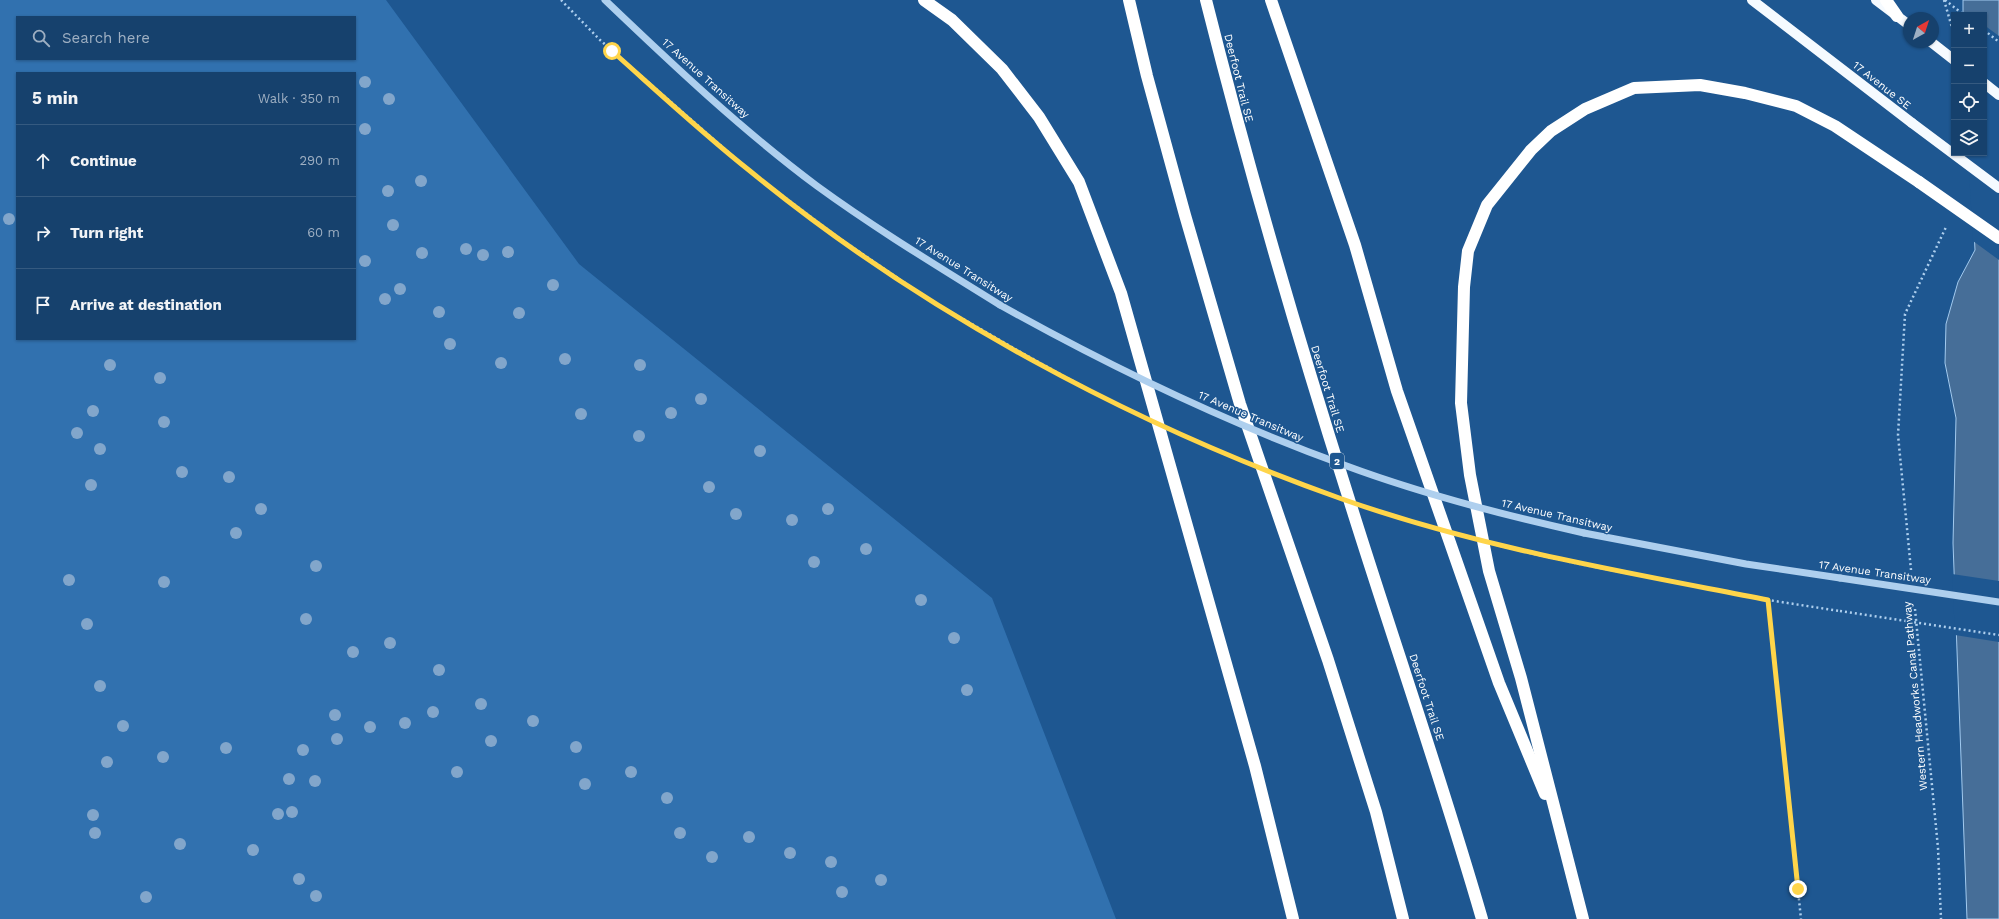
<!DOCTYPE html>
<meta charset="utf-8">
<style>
body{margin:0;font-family:"Work Sans",sans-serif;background:#234c75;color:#f1f3f6}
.controls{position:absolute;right:12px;top:12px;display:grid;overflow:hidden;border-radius:0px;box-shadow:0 1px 3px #0004}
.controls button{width:36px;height:36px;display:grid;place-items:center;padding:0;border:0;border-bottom:1px solid #355a80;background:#16416d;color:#f1f3f6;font:20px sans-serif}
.compass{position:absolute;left:1903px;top:12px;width:36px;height:36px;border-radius:50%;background:#16416d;box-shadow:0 1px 3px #0004;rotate:39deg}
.stop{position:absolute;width:12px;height:12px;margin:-9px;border:3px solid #ffd54a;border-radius:50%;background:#fff}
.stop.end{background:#ffd54a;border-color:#fff;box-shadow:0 1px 4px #0008}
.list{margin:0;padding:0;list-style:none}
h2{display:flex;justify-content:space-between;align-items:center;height:52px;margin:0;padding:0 16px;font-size:17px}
h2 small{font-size:13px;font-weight:400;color:#9eafc2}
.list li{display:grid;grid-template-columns:26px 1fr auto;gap:12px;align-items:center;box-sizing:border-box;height:72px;padding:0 16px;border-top:1px solid #355a80}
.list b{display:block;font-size:15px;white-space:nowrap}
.list em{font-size:13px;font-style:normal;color:#9eafc2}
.icon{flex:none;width:22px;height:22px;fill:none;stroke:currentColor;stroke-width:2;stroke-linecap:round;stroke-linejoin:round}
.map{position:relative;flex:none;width:1999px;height:919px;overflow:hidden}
.search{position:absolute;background:#16416d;box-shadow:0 1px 3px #0004;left:16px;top:16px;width:340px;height:44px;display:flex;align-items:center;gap:10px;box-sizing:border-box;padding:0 14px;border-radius:0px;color:#9eafc2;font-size:15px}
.panel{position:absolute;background:#16416d;box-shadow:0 1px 3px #0004;left:16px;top:72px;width:340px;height:268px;border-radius:0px}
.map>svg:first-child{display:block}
</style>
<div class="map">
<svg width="1999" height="919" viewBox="0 0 1999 919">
<rect width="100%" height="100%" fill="#1e5791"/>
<!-- green -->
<path fill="#3171af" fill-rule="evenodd" d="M0,0H386L579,264L992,598L1116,919H0ZM17,17H355V59H17ZM17,73H355V339H17Z"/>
<!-- water -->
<polygon fill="#466e98" stroke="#a2caef" points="1963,0 1999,0 1999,919 1967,919 1953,543 1956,418 1945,363 1946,324 1958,282 1975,250 1970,153 1984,153 1984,15 1963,15"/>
<!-- pier -->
<g fill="#1e5791">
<polygon points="1984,25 1999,36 1999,260 1973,241 1968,153 1984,153"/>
<polygon points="1952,574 1999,581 1999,642 1955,635"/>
</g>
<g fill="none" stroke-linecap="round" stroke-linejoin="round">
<!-- path -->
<g stroke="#aecfee" stroke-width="2.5" stroke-dasharray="2 3" stroke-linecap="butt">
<polyline points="561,0 600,40 751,172 839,238 930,300 1015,349"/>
<polyline points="1944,0 1953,31"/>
<polyline points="1945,0 1964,15"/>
<polyline points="1984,30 1999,42"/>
<polyline points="1984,140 1984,147"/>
<polyline points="1595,567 1768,600 1840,611"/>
<polyline points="1911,570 1898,435 1905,314 1946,227"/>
<polyline points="1768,600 1801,919"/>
<polyline points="1915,609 1938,848 1941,919"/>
</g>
<!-- minor -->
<g stroke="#aecfee" stroke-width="7">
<path d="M605,0C673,65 742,130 817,186C876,229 939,267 1000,305"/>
<polyline points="1584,533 1746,564 1840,578"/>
</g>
<!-- major -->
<g stroke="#f5faff" stroke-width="10">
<polyline points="1752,0 1912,123"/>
<polyline points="1876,0 1909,25"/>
<polyline points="1931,42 1954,60"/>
<polyline points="1984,83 1999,95"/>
</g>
<!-- highway -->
<g stroke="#fff" stroke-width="12">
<polyline points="924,0 952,20 1002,69 1039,117 1079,182 1121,293 1255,766 1293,919"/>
<polyline points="1129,0 1147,76 1185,215 1240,404 1328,660 1376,812 1403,919"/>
<path d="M1206,0C1248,167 1296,332 1348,496C1392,637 1441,777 1482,919"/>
<polyline points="1271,0 1355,245 1397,391 1499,683 1545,794"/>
<polyline points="1886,0 1897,16"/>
<polyline points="1583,919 1521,678 1489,571 1470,475 1461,403 1464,287 1468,251 1487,205 1531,150 1551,131 1585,109 1634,88 1700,85 1745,93 1796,106 1835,126 1919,182"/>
</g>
<!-- path-bridge -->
<g stroke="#aecfee" stroke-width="2.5" stroke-dasharray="2 3" stroke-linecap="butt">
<path d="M1015,349C1051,369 1088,390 1125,408C1273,482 1433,535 1595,567"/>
<polyline points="1840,611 1999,635"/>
</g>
<!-- minor-bridge -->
<g stroke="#aecfee" stroke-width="7">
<path d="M1000,305C1111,367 1225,422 1344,465C1422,494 1503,515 1584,533"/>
<polyline points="1840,578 1999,602"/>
</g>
<!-- major-bridge -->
<polyline stroke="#f5faff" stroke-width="10" points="1912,123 1999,188"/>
<!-- highway-bridge -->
<polyline stroke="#fff" stroke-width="12" points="1919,182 1999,238"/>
</g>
<!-- trees -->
<g fill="#82a6cb">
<circle cx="365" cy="82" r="6"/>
<circle cx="389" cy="99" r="6"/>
<circle cx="365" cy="129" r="6"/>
<circle cx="421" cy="181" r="6"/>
<circle cx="388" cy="191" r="6"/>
<circle cx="9" cy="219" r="6"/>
<circle cx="393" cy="225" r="6"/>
<circle cx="466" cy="249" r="6"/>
<circle cx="508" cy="252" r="6"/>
<circle cx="422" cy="253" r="6"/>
<circle cx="483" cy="255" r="6"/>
<circle cx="365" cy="261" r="6"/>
<circle cx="553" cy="285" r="6"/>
<circle cx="400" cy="289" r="6"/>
<circle cx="385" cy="299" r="6"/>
<circle cx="439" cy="312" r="6"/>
<circle cx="519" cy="313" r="6"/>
<circle cx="450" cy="344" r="6"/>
<circle cx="565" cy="359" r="6"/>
<circle cx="501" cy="363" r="6"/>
<circle cx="110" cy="365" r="6"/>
<circle cx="640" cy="365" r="6"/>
<circle cx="160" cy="378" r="6"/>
<circle cx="701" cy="399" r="6"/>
<circle cx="93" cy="411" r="6"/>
<circle cx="671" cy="413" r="6"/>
<circle cx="581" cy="414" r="6"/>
<circle cx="164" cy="422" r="6"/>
<circle cx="77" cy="433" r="6"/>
<circle cx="639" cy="436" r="6"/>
<circle cx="100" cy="449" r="6"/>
<circle cx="760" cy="451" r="6"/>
<circle cx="182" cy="472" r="6"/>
<circle cx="229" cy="477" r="6"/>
<circle cx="91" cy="485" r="6"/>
<circle cx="709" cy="487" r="6"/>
<circle cx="261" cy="509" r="6"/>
<circle cx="828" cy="509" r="6"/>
<circle cx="736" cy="514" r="6"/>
<circle cx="792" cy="520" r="6"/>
<circle cx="236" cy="533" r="6"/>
<circle cx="866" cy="549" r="6"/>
<circle cx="814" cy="562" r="6"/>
<circle cx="316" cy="566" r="6"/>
<circle cx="69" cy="580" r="6"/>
<circle cx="164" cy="582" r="6"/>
<circle cx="921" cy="600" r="6"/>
<circle cx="306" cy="619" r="6"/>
<circle cx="87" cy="624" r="6"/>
<circle cx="954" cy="638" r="6"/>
<circle cx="390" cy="643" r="6"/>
<circle cx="353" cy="652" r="6"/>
<circle cx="439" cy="670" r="6"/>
<circle cx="100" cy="686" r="6"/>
<circle cx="967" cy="690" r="6"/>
<circle cx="481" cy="704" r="6"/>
<circle cx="433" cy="712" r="6"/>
<circle cx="335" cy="715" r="6"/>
<circle cx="533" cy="721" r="6"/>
<circle cx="405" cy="723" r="6"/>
<circle cx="123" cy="726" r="6"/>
<circle cx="370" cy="727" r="6"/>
<circle cx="337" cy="739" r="6"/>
<circle cx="491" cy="741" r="6"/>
<circle cx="576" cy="747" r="6"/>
<circle cx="226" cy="748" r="6"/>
<circle cx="303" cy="750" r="6"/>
<circle cx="163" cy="757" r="6"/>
<circle cx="107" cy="762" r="6"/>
<circle cx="457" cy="772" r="6"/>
<circle cx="631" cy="772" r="6"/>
<circle cx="289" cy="779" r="6"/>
<circle cx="315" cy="781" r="6"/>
<circle cx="585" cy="784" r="6"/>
<circle cx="667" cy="798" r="6"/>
<circle cx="292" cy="812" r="6"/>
<circle cx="278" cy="814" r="6"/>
<circle cx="93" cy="815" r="6"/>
<circle cx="95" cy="833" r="6"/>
<circle cx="680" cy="833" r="6"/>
<circle cx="749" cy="837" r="6"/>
<circle cx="180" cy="844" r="6"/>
<circle cx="253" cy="850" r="6"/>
<circle cx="790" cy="853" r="6"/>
<circle cx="712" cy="857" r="6"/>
<circle cx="831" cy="862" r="6"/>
<circle cx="299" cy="879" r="6"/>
<circle cx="881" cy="880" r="6"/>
<circle cx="842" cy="892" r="6"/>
<circle cx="316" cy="896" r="6"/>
<circle cx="146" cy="897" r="6"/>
</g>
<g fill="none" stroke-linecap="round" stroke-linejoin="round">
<!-- route -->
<path stroke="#ffd54a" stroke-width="5" d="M612,51C657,91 702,133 750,171C922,312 1133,425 1342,499C1481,548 1625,572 1768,600L1798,889"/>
</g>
<g text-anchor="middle" stroke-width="3" stroke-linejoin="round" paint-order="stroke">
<!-- shield labels -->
<rect fill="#1e5791" stroke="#bccdde" stroke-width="1" x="1330" y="453" width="14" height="16" rx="3"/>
<g font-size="10" font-weight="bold" fill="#fff">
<text x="1337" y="465">2</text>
</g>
<!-- street labels -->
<g font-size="11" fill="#fff" stroke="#1e5791">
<text transform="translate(706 78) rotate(42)" y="4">17 Avenue Transitway</text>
<text transform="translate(1239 78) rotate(76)" y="4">Deerfoot Trail SE</text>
<text transform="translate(1882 85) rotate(38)" y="4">17 Avenue SE</text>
<text transform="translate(964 269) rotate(32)" y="4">17 Avenue Transitway</text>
<text transform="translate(1328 389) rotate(73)" y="4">Deerfoot Trail SE</text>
<text transform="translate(1251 416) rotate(23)" y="4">17 Avenue Transitway</text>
<text transform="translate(1557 515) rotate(13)" y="4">17 Avenue Transitway</text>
<text transform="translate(1875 572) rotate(8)" y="4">17 Avenue Transitway</text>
<text transform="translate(1915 696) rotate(-95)" y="4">Western Headworks Canal Pathway</text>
<text transform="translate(1427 697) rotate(72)" y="4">Deerfoot Trail SE</text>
</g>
</g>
</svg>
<div class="controls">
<button>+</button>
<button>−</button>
<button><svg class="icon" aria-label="locate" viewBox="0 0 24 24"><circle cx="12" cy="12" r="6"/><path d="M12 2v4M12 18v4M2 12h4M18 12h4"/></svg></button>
<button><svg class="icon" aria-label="layers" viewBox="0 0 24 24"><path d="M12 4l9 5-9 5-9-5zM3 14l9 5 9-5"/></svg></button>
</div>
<svg class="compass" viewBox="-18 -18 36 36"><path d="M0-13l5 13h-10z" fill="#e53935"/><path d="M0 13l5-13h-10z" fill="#9eafc2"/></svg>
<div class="stop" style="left:612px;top:51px"></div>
<div class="stop end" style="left:1798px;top:889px"></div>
<div class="search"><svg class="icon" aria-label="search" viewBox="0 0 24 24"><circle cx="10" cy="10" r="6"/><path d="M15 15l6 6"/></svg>Search here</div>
<section class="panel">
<h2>5 min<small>Walk · 350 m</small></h2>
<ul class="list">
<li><svg class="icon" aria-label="ahead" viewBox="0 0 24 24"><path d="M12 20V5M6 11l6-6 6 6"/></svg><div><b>Continue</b></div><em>290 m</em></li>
<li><svg class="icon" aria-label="right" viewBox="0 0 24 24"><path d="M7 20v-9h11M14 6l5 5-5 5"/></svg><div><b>Turn right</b></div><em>60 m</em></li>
<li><svg class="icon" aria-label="arrive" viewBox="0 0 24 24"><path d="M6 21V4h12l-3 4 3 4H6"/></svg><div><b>Arrive at destination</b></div></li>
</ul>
</section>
</div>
